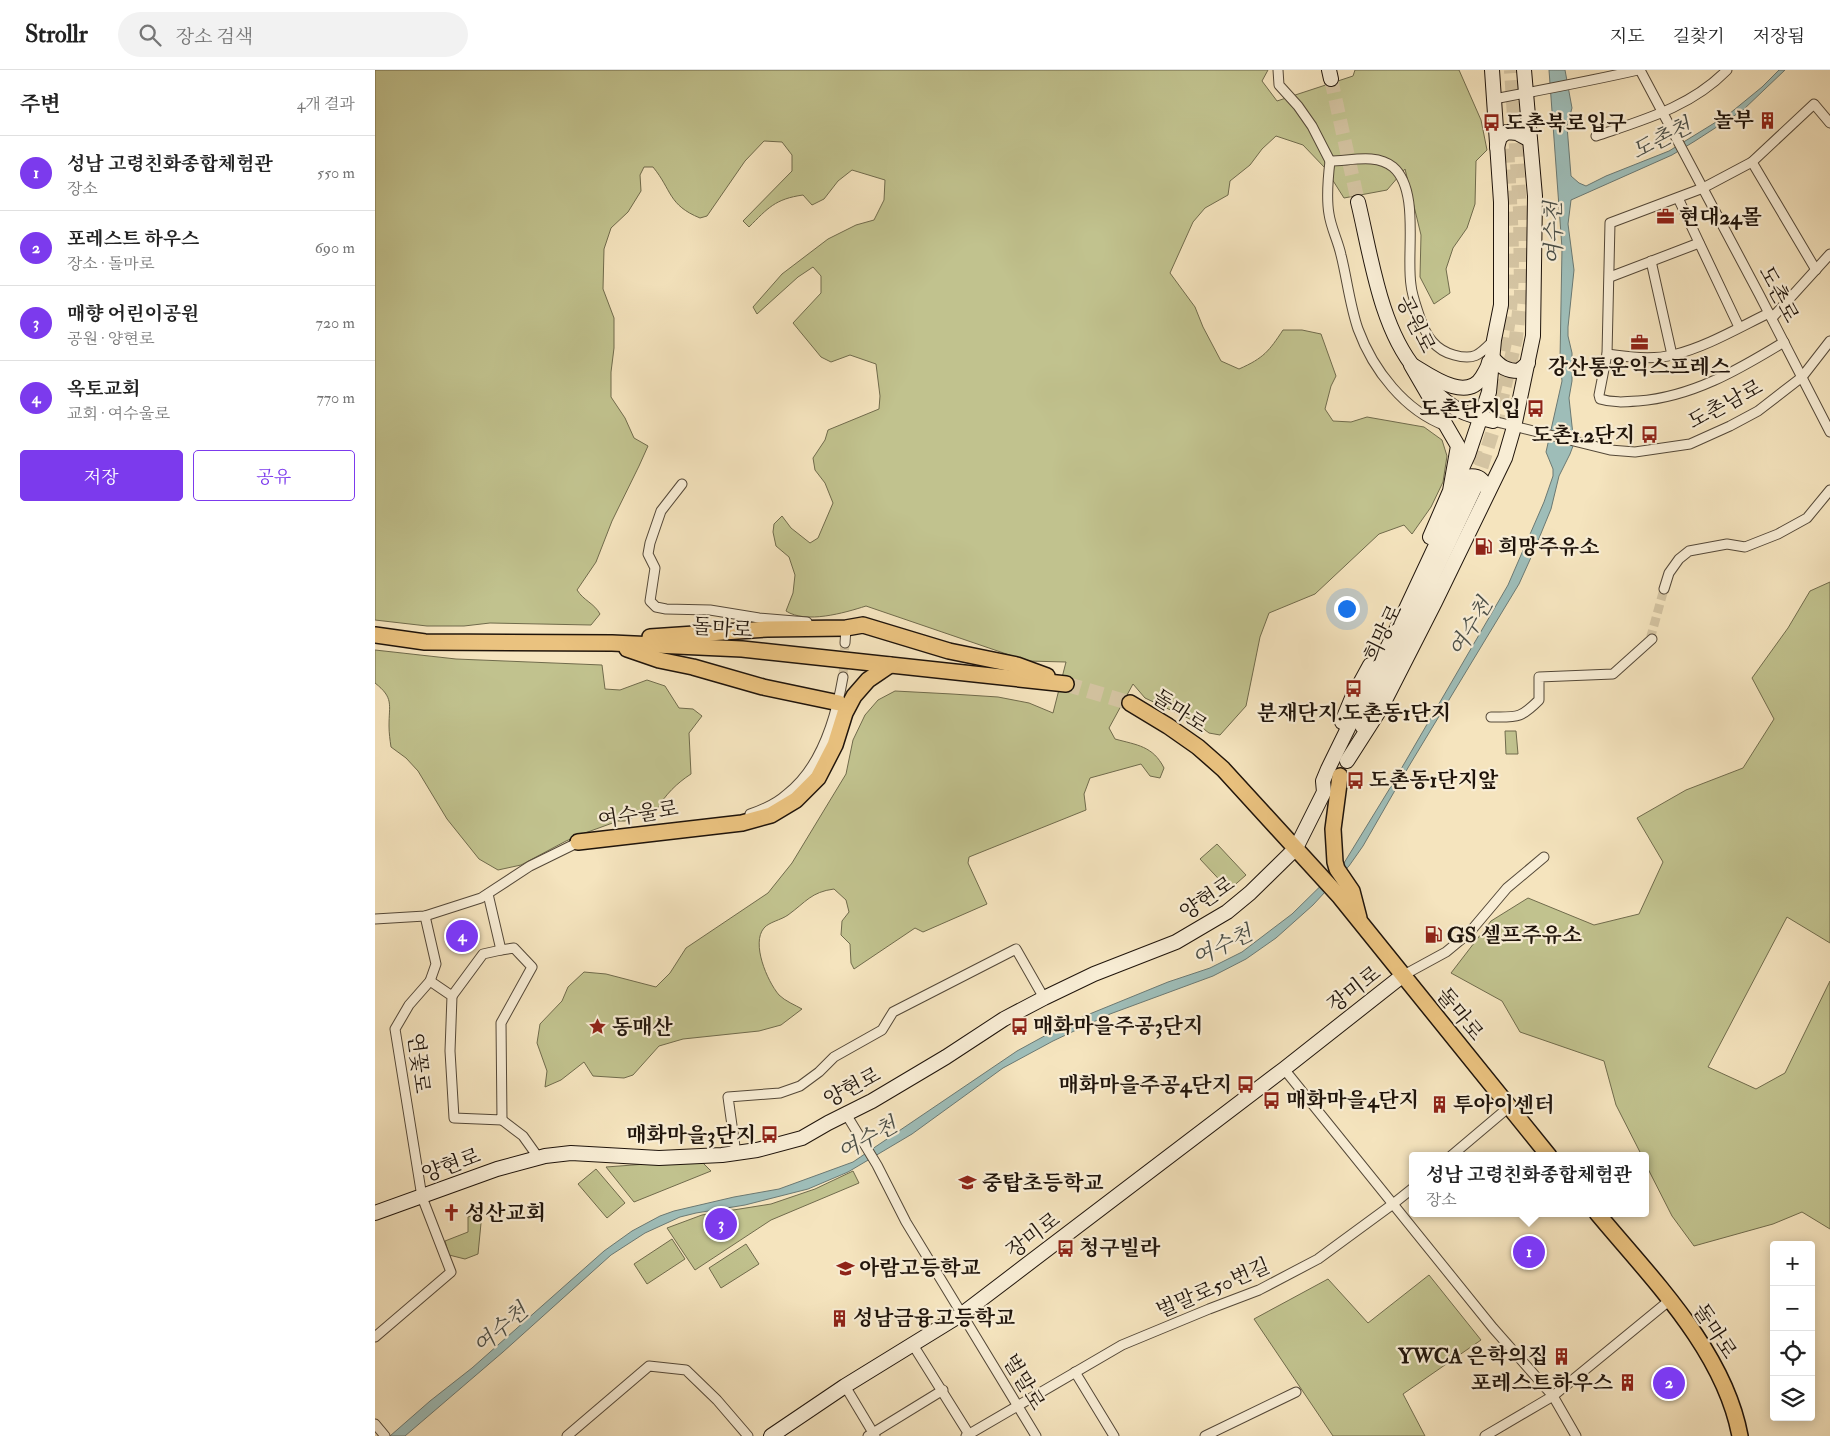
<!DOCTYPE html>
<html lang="ko">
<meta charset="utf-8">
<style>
body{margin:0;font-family:"IM FELL Double Pica","Noto Serif KR",serif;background:#f2f2f2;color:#222}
.controls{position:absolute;right:15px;bottom:15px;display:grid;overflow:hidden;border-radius:5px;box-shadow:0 2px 12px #0003}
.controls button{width:45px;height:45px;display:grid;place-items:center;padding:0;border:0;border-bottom:1px solid #e0e0e0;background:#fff;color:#222;font:25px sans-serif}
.you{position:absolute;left:971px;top:538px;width:18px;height:18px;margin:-12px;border:4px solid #fff;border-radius:50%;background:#1a73e8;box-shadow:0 0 0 8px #1a73e833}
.badge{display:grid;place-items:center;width:32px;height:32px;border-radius:50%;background:#7c3aed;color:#fff;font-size:16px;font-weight:700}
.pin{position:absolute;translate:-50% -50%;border:2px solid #fff;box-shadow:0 1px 5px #0006}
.popup{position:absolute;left:1034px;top:1082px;width:240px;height:65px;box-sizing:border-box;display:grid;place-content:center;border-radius:5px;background:#fff;filter:drop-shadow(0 1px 4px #0005);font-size:16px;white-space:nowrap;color:#767676}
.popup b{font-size:19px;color:#222}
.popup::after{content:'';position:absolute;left:50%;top:100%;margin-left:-10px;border:10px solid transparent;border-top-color:#fff}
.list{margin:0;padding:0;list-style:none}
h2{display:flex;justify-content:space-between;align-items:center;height:65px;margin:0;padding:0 20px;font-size:21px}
h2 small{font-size:16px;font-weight:400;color:#767676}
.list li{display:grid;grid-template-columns:32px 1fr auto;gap:15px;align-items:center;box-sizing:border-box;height:75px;padding:0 20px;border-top:1px solid #e0e0e0}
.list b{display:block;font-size:19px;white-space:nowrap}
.list p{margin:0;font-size:16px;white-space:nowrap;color:#767676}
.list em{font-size:16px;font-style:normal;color:#767676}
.actions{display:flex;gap:10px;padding:15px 20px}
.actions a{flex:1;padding:11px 0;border:1px solid #7c3aed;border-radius:5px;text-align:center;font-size:18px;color:#7c3aed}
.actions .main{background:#7c3aed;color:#fff}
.icon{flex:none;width:28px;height:28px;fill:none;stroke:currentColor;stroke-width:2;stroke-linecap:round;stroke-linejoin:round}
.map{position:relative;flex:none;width:1455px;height:1366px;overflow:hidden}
header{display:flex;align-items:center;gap:30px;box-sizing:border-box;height:70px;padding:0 25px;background:#fff;border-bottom:1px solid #e0e0e0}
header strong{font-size:24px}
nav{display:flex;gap:28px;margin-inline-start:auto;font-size:18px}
.search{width:350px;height:45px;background:#f2f2f2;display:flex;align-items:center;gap:12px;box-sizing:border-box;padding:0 18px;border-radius:28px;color:#767676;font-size:19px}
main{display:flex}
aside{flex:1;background:#fff}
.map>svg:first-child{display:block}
</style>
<header>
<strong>Strollr</strong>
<div class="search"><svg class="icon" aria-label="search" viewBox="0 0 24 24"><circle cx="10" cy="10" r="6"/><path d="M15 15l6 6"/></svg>장소 검색</div>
<nav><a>지도</a><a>길찾기</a><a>저장됨</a></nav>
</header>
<main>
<aside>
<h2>주변<small>4개 결과</small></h2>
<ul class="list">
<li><span class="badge">1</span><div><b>성남 고령친화종합체험관</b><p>장소</p></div><em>550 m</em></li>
<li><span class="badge">2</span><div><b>포레스트 하우스</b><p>장소 · 돌마로</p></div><em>690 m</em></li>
<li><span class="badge">3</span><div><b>매향 어린이공원</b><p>공원 · 양현로</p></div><em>720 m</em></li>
<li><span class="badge">4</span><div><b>옥토교회</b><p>교회 · 여수울로</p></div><em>770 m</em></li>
</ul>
<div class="actions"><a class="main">저장</a><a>공유</a></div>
</aside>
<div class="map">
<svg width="1455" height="1366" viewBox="0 0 1455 1366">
<rect width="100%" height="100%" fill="#f5e4be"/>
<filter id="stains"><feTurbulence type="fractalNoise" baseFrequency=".004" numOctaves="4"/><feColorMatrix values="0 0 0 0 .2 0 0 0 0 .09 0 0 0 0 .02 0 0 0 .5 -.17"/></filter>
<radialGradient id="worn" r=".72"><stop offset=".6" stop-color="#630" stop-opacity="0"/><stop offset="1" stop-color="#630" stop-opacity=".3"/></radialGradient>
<!-- green -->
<g fill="#c1c28e" stroke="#706b4c">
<path d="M0,0H893L887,11L902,31L978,6L980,0H1084L1106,50L1112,80L1101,91L1100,134L1092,158L1078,178L1071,199L1075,223L1059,234L1045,207L1046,165L1030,99L1012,120L969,128L950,98L928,75L901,66L887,79L875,95L855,111L853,125L830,138L818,152L795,203L820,237L828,257L846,291L864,299C889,288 894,281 908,260H927L946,264L961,306L956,316L950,339L958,351L976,352L992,347L1049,357L1067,370L1072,386L1068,412L1056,437L1037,464L1029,455L1004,464L940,524L894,543L885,567L871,636L845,665L834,663L817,650L770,628L758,614L734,658L740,669C762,675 778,676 789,698L785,708L775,706L766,694L715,708L709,724L711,740L594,787L593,793L612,834L548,862L540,858L479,899L476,893L475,874L466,865L467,851L474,842L471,830L459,819C436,822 431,832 413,845C406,850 394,852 389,858C376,873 392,911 404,925C410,931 420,935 427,939L406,955L384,961L308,969L284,976L258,1005L249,1008L218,1006L209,992L186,1010L170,1017L172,1001L162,973L165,954L187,931L193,917L209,902L231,904L281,917L295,903L311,878L393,823L417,793L471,704L478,670L490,645L503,630L520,621L577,624L623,627L654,633L678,643L691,592L652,591L491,536C469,543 431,554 411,541L418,523L420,505L414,487L401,476L398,462L399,454L407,446L416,458L435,473L443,468L458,433L450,413L440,400L438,388L450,370L453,360L504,339L505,326L501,294L475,285L456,292L446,287L418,253L446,223V206L438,197L423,207L382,244L378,237L407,204L453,169L481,155L499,150L509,130L510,110L477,100L463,111L449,129L437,135L428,125C400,129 393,138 374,157L368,151L417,101V85L407,72L389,71L370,91L332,146L325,148C293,135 297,120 278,97H269L265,105L266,121L253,142L236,158L229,179L228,219L239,248V278L236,302V327L250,348L259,368L273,376L264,396L237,451L221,492L202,520C209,531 219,533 225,544L216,555L115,553L89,556H52L0,550Z"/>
<polygon points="1455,512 1455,873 1412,847 1333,997 1381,1019 1410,1003 1455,911 1455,1159 1427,1142 1398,1154 1319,1176 1297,1146 1270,1093 1270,1086 1267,1086 1241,1035 1229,991 1145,962 1127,931 1076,903 1116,851 1153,828 1219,855 1264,844 1288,792 1262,748 1311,720 1368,698 1399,649 1377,608 1413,558 1435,521"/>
<path d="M0,580L81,589L227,595L230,619L245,620L272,610L290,616L304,638L318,639L327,646L314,663L316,704C302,713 290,725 282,739L270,742L250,751H243L210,763L191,771L146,795L123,800L104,789L72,749L43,701L31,688L16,677C15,670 14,663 14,656C14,634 19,628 0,613Z"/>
<polygon points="1130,661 1141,661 1143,684 1131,684"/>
<polygon points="842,774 871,805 854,820 825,789"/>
<polygon points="325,1090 336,1101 259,1132 231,1097"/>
<polygon points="221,1099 250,1133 232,1148 203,1114"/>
<polygon points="478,1101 484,1113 396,1150 320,1200 292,1158 327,1145 396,1134 440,1119"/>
<polygon points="107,1143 103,1184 90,1189 74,1185 70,1171 93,1162 93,1147"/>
<polygon points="297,1169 310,1189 272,1214 259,1194"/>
<polygon points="371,1174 384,1194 346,1218 334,1198"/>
<polygon points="1054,1205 1106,1270 1028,1324 1050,1366 958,1366 879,1249 953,1209 993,1253"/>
</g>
<!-- water -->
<polygon fill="#9ebdb8" stroke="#6b7973" points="1174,0 1190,0 1197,38 1192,56 1196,106 1204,113 1211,116 1231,106 1294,81 1354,44 1387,17 1404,0 1410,0 1368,40 1320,71 1297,85 1196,130 1193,154 1199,200 1193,257 1193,266 1197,283 1197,311 1194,328 1198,365 1198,376 1195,384 1184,406 1176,439 1158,483 1144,514 1034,696 988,776 974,796 938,835 901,868 871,889 838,906 735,944 678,971 628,998 537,1064 473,1102 433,1119 370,1135 321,1143 305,1147 270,1163 236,1185 128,1282 30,1366 15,1366 55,1331 97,1298 229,1181 257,1161 285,1146 299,1141 359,1127 404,1119 478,1092 642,981 695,952 793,912 835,898 867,882 917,844 969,793 1015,718 1133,515 1169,432 1178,406 1178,399 1171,382 1187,311 1185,290 1187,178"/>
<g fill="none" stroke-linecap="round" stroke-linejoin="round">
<!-- street-tunnel -->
<g stroke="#d5c5a3" stroke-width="9" stroke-dasharray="9 4.5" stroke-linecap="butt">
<polyline points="1277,569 1276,566 1289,519"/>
<polyline points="468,607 470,573"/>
</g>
<!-- secondary-tunnel -->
<g stroke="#d5c5a3" stroke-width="14" stroke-dasharray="14 7" stroke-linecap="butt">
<polyline points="956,9 983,132"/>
<path d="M1119,322C1126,290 1135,257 1136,224C1139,174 1134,122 1132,73"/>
<polyline points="1090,413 1102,376"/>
<polyline points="1100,417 1123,345 1141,268 1146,224 1145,140 1136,0"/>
</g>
<!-- primary-tunnel -->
<polyline stroke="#d5c5a3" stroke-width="15" stroke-dasharray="15 8" stroke-linecap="butt" points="691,614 755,633"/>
<defs>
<g id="street">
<polyline points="903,0 904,15 923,36 937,56 955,91"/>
<polyline points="1265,0 1384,224 1455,362"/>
<path d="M1119,29C1167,20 1215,11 1263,0"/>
<path d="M1221,66C1268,50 1316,37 1352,0"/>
<polyline points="1377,92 1441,200"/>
<polyline points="1303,128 1364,257"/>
<polyline points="1276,191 1297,285"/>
<polyline points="1235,207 1324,173"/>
<polyline points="1397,248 1455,184"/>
<path d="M1409,272C1363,300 1317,327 1263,331C1250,332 1238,333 1225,329L1224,325L1232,284L1235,153L1328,118L1377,92L1439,34L1455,53"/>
<path d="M1232,284C1253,287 1277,290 1298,285C1331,277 1363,258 1394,243"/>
<polyline points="1118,351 1235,380 1260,382 1315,374 1355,356 1383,341 1427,307 1455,271"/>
<path d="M1071,356C1030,341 998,300 983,259C975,236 972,209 966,185C963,171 956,158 954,144C951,127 953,108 955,91C975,91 1001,83 1018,97C1045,120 1031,184 1036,215C1037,226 1042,238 1045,248C1051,266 1060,280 1079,285C1100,291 1105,284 1119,270"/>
<polyline points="307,414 286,441 275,473 273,484 280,498 275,531 281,537 291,539 335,540 384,548 432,552"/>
<polyline points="1289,519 1294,503 1304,489 1314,481 1352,474 1370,477 1403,464 1432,448 1455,420"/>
<polyline points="467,557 471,558 470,573"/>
<path d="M1116,647C1142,647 1145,649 1164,630V607L1238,604L1277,569"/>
<path d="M375,744C387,740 402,733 412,724C446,698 461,647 468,607"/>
<polyline points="0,849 50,846 106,828 155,796 206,771"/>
<polyline points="1027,906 1071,882 1094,863 1132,818 1169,787"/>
<polyline points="55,911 77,926 75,981 79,1048 127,1050 126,953 157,897 139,878 126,880 113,824"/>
<polyline points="77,926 108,884 126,880"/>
<polyline points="909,999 1118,1258 1178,1326 1201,1366"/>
<polyline points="471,1044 502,1095 531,1152 661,1366"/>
<polyline points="127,1050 148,1066 163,1087"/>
<polyline points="361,1084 353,1027 405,1023 425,1016 444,1002 459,987 507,960 518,942 641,879 669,928"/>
<polyline points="1076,1086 1134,1037"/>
<polyline points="0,1267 76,1202 47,1127 20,959 34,935 55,911 61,894 50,846"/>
<polyline points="538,1275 595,1366"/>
<polyline points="700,1302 739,1366"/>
<polyline points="470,1316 500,1366"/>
<polyline points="0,1354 10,1366"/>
<polyline points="192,1366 274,1296 311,1300 342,1330 373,1366"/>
<polyline points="493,1366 568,1320"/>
<polyline points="591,1366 747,1275 834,1239 884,1220 943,1189 1018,1134 1038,1118"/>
<polyline points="830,1366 921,1322"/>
<polyline points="1110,1366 1178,1326 1295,1230"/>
</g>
<g id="secondary">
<polyline points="954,0 956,9"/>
<polyline points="1122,77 1125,67 1132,62 1142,63 1155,70"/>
<path d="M983,132C996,186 1005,257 1041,300"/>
<path d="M1117,287C1125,297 1132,301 1144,301L1153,293"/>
<polyline points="1036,295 1083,376 1075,421 1055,467"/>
<path d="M1039,296C1057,307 1092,332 1107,307C1110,302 1113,298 1114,292"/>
<path d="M1057,319C1079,341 1089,344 1118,351"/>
<path d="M1082,409C1098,404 1108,404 1113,422"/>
<polyline points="1076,422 1093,385 1114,322 1119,270 1126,235 1126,132 1117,0"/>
<polyline points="967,652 977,628 995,595"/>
<polyline points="987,656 1100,417"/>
<polyline points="972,691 1006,638 1060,532 1130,388 1139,357 1158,266 1160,126 1149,0"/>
<polyline points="0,1143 122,1099 170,1086 196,1083 284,1088 347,1085 382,1080 427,1068 453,1053 497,1031 571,987 629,949 669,928 719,904 801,872 852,842 875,823 921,778 949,722 948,711 953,699 1023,556 1090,413"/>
<polyline points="396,1366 470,1316 587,1244 909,999 1027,906"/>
</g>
<g id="primary">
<polyline points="0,565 50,572 237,573 367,579 691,614"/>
<polyline points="275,567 392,559 471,558 488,555 574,581 642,595 672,606"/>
<polyline points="252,579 284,590 318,597 388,617 464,633"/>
<polyline points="755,633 793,656 823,677 848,699 965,827 1174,1086"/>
<polyline points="965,706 958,759 960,792 962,799 977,821 984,848"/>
<polyline points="203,772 367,753 396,745 421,730 443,708 460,675 470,643 479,626 493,610 515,595"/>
<path d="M1222,1143C1276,1208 1349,1280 1365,1366"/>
</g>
</defs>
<!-- street casing -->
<use href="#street" stroke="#544838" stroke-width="11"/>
<!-- secondary casing -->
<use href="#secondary" stroke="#1f140b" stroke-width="16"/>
<!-- primary casing -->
<use href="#primary" stroke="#1f140b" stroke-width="18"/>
<!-- street -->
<use href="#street" stroke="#f8edd5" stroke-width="9"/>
<!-- secondary -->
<use href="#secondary" stroke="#f8edd5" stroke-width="14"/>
<!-- primary -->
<use href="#primary" stroke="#eac27f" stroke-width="15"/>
</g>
<!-- icons -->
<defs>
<symbol id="building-bare" viewBox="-9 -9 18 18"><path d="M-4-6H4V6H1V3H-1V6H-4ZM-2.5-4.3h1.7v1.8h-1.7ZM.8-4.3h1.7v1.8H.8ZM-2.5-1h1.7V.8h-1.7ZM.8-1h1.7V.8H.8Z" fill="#8f2418" stroke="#f8edd5" stroke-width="2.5" paint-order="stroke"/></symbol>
<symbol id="bus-bare" viewBox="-9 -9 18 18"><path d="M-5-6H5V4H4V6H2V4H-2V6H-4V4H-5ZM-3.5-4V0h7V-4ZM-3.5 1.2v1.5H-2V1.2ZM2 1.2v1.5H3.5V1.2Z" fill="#8f2418" stroke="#f8edd5" stroke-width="2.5" paint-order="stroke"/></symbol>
<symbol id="office-bare" viewBox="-9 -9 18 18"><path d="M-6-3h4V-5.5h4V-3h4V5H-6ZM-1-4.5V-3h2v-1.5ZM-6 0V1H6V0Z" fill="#8f2418" stroke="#f8edd5" stroke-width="2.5" paint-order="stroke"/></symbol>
<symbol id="fuel-bare" viewBox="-9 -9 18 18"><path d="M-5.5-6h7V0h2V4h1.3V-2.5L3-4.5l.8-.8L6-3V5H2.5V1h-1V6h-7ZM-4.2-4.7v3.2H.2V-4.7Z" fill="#8f2418" stroke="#f8edd5" stroke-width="2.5" paint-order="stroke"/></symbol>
<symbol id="sight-bare" viewBox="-9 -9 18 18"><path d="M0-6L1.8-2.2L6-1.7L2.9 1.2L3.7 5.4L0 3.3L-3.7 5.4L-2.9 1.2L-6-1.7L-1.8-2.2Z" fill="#8f2418" stroke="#f8edd5" stroke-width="2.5" paint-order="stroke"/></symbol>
<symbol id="school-bare" viewBox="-9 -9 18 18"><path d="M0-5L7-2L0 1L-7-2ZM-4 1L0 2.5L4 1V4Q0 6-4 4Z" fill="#8f2418" stroke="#f8edd5" stroke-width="2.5" paint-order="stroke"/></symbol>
<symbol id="church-bare" viewBox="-9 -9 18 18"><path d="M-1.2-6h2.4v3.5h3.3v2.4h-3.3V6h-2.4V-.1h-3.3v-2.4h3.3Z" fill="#8f2418" stroke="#f8edd5" stroke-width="2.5" paint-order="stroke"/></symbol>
</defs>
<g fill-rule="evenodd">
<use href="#building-bare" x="1380" y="38" width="25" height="25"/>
<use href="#bus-bare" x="1104" y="40" width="25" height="25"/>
<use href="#office-bare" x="1278" y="134" width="25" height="25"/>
<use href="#office-bare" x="1252" y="260" width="25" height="25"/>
<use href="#bus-bare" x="1148" y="326" width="25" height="25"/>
<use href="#bus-bare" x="1262" y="352" width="25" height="25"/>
<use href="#fuel-bare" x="1096" y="464" width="25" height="25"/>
<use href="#bus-bare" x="966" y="606" width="25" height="25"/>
<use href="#bus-bare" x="968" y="698" width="25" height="25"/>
<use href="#fuel-bare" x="1046" y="852" width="25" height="25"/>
<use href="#bus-bare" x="632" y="944" width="25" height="25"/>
<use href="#sight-bare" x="210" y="944" width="25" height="25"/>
<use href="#bus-bare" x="858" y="1002" width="25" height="25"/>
<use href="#bus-bare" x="884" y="1018" width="25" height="25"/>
<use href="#building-bare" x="1052" y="1022" width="25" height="25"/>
<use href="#bus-bare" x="382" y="1052" width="25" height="25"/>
<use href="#school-bare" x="580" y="1100" width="25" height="25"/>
<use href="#church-bare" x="64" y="1130" width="25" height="25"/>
<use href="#bus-bare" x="678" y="1166" width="25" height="25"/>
<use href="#school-bare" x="458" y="1186" width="25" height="25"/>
<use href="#building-bare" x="452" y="1236" width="25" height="25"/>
<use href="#building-bare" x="1174" y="1274" width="25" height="25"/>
<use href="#building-bare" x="1240" y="1300" width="25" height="25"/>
</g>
<g text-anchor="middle" stroke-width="4.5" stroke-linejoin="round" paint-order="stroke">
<!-- poi labels -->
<g font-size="21" font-weight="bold" fill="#1f140b" stroke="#f8edd5" text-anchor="start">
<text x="1379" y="57" text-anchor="end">놀부</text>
<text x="1130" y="60">도촌북로입구</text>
<text x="1304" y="154">현대24몰</text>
<text x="1264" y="304" text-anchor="middle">강산통운익스프레스</text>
<text x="1146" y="346" text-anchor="end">도촌단지입</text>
<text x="1260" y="372" text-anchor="end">도촌1.2단지</text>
<text x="1123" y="484">희망주유소</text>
<text x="979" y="650" text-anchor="middle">분재단지.도촌동1단지</text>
<text x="994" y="717">도촌동1단지앞</text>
<text x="1072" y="872">GS 셀프주유소</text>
<text x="658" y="963">매화마을주공3단지</text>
<text x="237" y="964">동매산</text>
<text x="857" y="1022" text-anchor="end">매화마을주공4단지</text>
<text x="911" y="1037">매화마을4단지</text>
<text x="1078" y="1042">투아이센터</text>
<text x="381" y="1072" text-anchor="end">매화마을3단지</text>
<text x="607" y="1120">중탑초등학교</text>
<text x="90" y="1150">성산교회</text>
<text x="704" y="1185">청구빌라</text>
<text x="484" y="1205">아람고등학교</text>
<text x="478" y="1255">성남금융고등학교</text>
<text x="1173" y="1293" text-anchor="end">YWCA 은학의집</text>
<text x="1238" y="1320" text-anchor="end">포레스트하우스</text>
</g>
<!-- street labels -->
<g font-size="21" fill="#1f140b" stroke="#f8edd5">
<text transform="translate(1404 224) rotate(62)" y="7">도촌로</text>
<text transform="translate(1041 254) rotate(64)" y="7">공원로</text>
<text transform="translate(1350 334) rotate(-28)" y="7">도촌남로</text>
<text transform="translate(347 558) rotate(4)" y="7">돌마로</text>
<text transform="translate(1008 563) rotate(-64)" y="7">희망로</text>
<text transform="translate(805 641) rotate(33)" y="7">돌마로</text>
<text transform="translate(263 744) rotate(-9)" y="7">여수울로</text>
<text transform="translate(832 828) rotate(-34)" y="7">양현로</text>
<text transform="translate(979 919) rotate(-38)" y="7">장미로</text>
<text transform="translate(1085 944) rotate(51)" y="7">돌마로</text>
<text transform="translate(44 993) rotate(83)" y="7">연꽃로</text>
<text transform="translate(477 1017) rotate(-28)" y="7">양현로</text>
<text transform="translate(76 1095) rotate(-20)" y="7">양현로</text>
<text transform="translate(658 1165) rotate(-37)" y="7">장미로</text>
<text transform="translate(838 1218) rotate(-23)" y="7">벌말로50번길</text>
<text transform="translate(1340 1261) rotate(57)" y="7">돌마로</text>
<text transform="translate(649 1312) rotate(59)" y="7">벌말로</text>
</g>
<!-- water labels -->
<g font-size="22" font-style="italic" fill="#4b4f48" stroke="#f8edd5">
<text transform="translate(1286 68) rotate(-27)" y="8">도촌천</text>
<text transform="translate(1178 163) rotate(-91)" y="8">여수천</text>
<text transform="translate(1095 557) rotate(-60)" y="8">여수천</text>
<text transform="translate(847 875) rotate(-26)" y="8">여수천</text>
<text transform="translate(492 1068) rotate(-29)" y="8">여수천</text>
<text transform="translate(125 1258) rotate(-41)" y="8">여수천</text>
</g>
</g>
<rect width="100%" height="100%" filter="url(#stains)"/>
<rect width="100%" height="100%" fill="url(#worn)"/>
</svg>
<div class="controls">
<button>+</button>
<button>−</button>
<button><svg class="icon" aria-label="locate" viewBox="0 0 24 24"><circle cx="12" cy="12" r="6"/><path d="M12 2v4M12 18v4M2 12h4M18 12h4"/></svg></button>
<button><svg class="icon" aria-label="layers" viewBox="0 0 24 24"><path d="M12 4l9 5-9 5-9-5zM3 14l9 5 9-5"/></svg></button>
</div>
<div class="you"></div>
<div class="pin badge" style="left:1154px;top:1182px">1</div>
<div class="popup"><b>성남 고령친화종합체험관</b>장소</div>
<div class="pin badge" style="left:1294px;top:1313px">2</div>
<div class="pin badge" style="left:346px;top:1154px">3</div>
<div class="pin badge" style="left:87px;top:866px">4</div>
</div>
</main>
